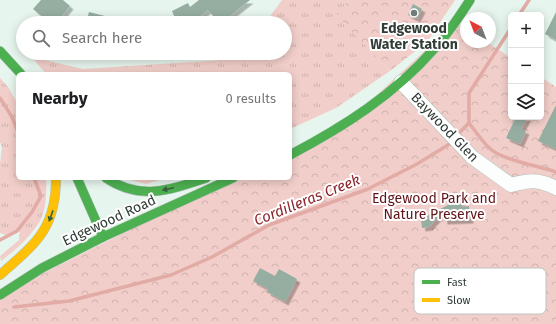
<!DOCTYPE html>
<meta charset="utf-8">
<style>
body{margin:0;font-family:"Fira Sans",sans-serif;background:#f2f2f2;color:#202124}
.controls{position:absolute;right:12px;top:12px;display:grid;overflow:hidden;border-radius:6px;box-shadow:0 2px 10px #0003}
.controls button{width:36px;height:36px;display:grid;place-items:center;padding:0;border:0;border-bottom:1px solid #e0e0e0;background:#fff;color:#202124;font:20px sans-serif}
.compass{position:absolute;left:460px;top:12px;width:36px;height:36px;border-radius:50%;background:#fff;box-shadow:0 2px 10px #0003;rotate:318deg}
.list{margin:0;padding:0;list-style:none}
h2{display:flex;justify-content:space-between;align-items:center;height:52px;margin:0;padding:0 16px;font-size:17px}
h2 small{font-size:13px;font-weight:400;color:#757577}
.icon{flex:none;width:22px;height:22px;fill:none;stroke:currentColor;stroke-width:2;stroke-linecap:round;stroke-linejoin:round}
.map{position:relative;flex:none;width:556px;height:324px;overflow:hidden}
.search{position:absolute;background:#fff;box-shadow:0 2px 10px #0003;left:16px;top:16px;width:276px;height:44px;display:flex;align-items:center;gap:10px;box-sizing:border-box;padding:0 14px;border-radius:22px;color:#757577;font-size:15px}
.panel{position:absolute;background:#fff;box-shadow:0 2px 10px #0003;left:16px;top:72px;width:276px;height:108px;border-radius:6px}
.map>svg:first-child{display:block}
</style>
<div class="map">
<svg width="556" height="324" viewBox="0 0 556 324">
<defs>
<pattern id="grass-tufts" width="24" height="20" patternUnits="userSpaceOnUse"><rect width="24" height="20" fill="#f1cec9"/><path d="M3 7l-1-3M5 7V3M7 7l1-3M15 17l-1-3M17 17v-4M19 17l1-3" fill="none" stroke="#cfb2ad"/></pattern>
<pattern id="forest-crowns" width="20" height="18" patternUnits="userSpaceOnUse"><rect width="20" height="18" fill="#f1cec9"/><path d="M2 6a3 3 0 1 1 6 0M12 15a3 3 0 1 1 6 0" fill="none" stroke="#cfb2ad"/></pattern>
<filter id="shadow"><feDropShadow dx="3.5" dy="3.5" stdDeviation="0" flood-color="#0004"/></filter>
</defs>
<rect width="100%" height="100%" fill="#e6f5ed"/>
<!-- grass -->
<g fill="url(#grass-tufts)">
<polygon points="282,0 349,0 337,15 390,71 336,108 290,129 290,74 46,74 32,57 83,69 238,59 243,53 285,53 285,23 265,23"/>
<path d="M0,78L8,87L18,104V178H46C47,189 46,211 40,221C30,237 16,250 1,261L0,256L19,240L20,232L6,235L0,233V164L2,147L0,142Z"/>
<polygon points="123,178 166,178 146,184"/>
</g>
<!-- forest -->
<g fill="url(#forest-crowns)">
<polygon points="349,0 455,0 427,42 390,71 336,15"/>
<polygon points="456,22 466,29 466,42 487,42 511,58 511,117 541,117 541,77 556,87 556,324 0,324 0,295 233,178 290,178 290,155 343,126"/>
</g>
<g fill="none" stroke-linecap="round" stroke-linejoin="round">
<!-- stream -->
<g stroke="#e2aba6" stroke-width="3.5">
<polyline points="519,15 529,0"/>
<polyline points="0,98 12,117 18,132"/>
<path d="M469,123C477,133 485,147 496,153C514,163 537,165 556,172"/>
<polyline points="456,136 469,123 469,93 511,28"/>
<polyline points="0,240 17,231 32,212 41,196 34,178"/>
<polyline points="14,307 69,301 171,275 212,257 269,225 368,189 417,164 448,145 452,141"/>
</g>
</g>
<!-- building -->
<g fill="#96aea2" filter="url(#shadow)">
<polygon points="41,0 63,0 70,6 56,23 50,23 33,9"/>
<polygon points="199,0 250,0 221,23 219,23 208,10 191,23 177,23 172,11 188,3 190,7"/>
<polygon points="413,4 422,9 417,19 408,15"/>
<polygon points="89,12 117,19 117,23 86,23"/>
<polygon points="556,12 556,40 545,34"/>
<polygon points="556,105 556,149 538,141"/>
<polygon points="516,117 528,117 521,129 526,131 520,144 506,138"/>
<polygon points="462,202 462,207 469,206 470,220 444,221 443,212 429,227 422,228 421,219 452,203"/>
<polygon points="260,268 275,276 279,269 297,279 285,302 267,292 268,289 253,281"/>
</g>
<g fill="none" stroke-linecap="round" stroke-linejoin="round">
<defs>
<path id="street" d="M401,82L472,157L511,185C529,180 539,179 556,188"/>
<g id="fast">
<polyline points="0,51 21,74"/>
<path d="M290,155C343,127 394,95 434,49C448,34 459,17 470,0"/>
<polyline points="77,178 103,237"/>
<path d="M106,178C140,201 170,190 206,178"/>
<polyline points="0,295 42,268 103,237 233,178"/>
</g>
<path id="slow" d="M0,275C36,243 56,229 56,178"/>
</defs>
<!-- street casing -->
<use href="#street" stroke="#b3bfb9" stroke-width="15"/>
<!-- fast casing -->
<use href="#fast" stroke="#b3bfb9" stroke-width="10"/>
<!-- slow casing -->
<use href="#slow" stroke="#b3bfb9" stroke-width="10"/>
<!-- street -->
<use href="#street" stroke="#fbfefc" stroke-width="14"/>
<!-- fast -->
<use href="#fast" stroke="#4caf50" stroke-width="9"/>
<!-- slow -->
<use href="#slow" stroke="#ffc107" stroke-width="9"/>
</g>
<!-- one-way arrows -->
<defs><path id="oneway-solid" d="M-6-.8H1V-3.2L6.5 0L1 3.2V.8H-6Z"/></defs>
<g fill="#395e3e">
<use href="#oneway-solid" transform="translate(168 189) rotate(168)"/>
<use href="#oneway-solid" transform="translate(51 216) rotate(110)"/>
</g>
<!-- markers -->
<circle fill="#707d76" stroke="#fff" stroke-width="1.5" cx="414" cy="13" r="4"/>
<g text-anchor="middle" stroke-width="4" stroke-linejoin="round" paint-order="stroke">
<!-- poi labels -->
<g font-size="14" font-weight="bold" fill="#313c36" stroke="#fff">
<text x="414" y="33">Edgewood<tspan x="414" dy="16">Water Station</tspan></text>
</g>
<!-- street labels -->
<g font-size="14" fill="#313c36" stroke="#fff">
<text transform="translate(445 127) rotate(46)" y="5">Baywood Glen</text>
<text transform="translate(109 220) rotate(-25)" y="5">Edgewood Road</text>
</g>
<!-- park labels -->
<g font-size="14" fill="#601319" stroke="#fff">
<text x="434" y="203">Edgewood Park and<tspan x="434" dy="16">Nature Preserve</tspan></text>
</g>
<!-- water labels -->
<g font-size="15" font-style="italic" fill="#8c272d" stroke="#fff">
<text transform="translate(307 200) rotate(-22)" y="5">Cordilleras Creek</text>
</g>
</g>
<!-- legend -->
<rect x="414" y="268" width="132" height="46" rx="6" fill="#fff" stroke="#c1c4c3" stroke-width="1"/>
<rect x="422" y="280" width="18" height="4" fill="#4caf50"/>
<rect x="422" y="298" width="18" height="4" fill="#ffc107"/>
<g font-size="11" fill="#313c36">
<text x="447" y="286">Fast</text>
<text x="447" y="304">Slow</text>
</g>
</svg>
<div class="controls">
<button>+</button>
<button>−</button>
<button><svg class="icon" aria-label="layers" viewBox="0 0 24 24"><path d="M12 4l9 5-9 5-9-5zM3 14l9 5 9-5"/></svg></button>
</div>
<svg class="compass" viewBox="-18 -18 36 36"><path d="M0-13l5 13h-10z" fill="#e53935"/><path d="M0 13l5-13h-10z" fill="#757577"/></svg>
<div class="search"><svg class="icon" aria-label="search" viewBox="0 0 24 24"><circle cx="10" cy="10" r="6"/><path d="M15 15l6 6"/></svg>Search here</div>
<section class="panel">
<h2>Nearby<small>0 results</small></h2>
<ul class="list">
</ul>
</section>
</div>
